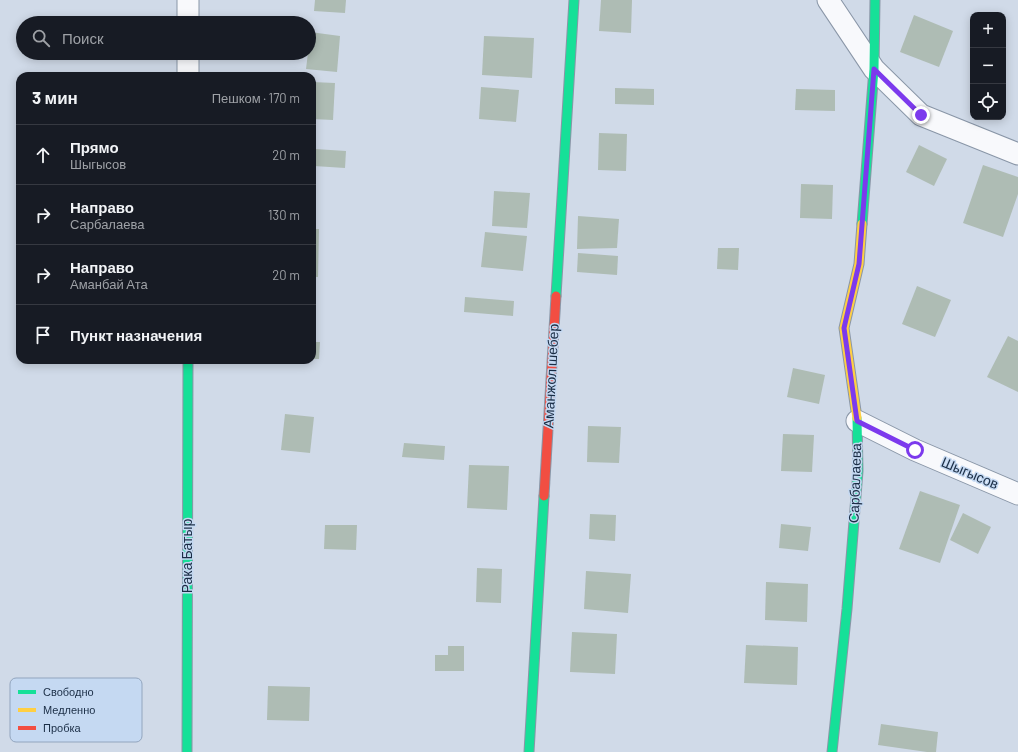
<!DOCTYPE html>
<html lang="ru">
<meta charset="utf-8">
<style>
body{margin:0;font-family:Barlow,sans-serif;background:#242831;color:#f1f3f6}
.controls{position:absolute;right:12px;top:12px;display:grid;overflow:hidden;border-radius:8px;box-shadow:0 2px 10px #0003}
.controls button{width:36px;height:36px;display:grid;place-items:center;padding:0;border:0;border-bottom:1px solid #363941;background:#171b24;color:#f1f3f6;font:20px sans-serif}
.stop{position:absolute;width:12px;height:12px;margin:-9px;border:3px solid #7c3aed;border-radius:50%;background:#fff}
.stop.end{background:#7c3aed;border-color:#fff;box-shadow:0 1px 4px #0008}
.list{margin:0;padding:0;list-style:none}
h2{display:flex;justify-content:space-between;align-items:center;height:52px;margin:0;padding:0 16px;font-size:17px}
h2 small{font-size:13px;font-weight:400;color:#9ea1a6}
.list li{display:grid;grid-template-columns:26px 1fr auto;gap:12px;align-items:center;box-sizing:border-box;height:60px;padding:0 16px;border-top:1px solid #363941}
.list b{display:block;font-size:15px;white-space:nowrap}
.list p{margin:0;font-size:13px;white-space:nowrap;color:#9ea1a6}
.list em{font-size:13px;font-style:normal;color:#9ea1a6}
.icon{flex:none;width:22px;height:22px;fill:none;stroke:currentColor;stroke-width:2;stroke-linecap:round;stroke-linejoin:round}
.map{position:relative;flex:none;width:1018px;height:752px;overflow:hidden}
.search{position:absolute;background:#171b24;box-shadow:0 2px 10px #0003;left:16px;top:16px;width:300px;height:44px;display:flex;align-items:center;gap:10px;box-sizing:border-box;padding:0 14px;border-radius:22px;color:#9ea1a6;font-size:15px}
.panel{position:absolute;background:#171b24;box-shadow:0 2px 10px #0003;left:16px;top:72px;width:300px;height:292px;border-radius:12px}
.map>svg:first-child{display:block}
</style>
<div class="map">
<svg width="1018" height="752" viewBox="0 0 1018 752">
<rect width="100%" height="100%" fill="#d0dae8"/>
<!-- building -->
<g fill="#aebcb4">
<polygon points="315,0 346,0 345,13 314,11"/>
<polygon points="601,0 632,0 631,33 599,31"/>
<polygon points="914,15 953,31 939,67 900,52"/>
<polygon points="310,32 340,36 337,72 306,69 308,53 309,53"/>
<polygon points="484,36 534,38 532,78 482,75"/>
<polygon points="312,82 335,83 333,120 312,119"/>
<polygon points="481,87 519,90 516,122 479,119"/>
<polygon points="615,88 654,89 654,105 615,104"/>
<polygon points="796,89 835,90 835,111 795,110"/>
<polygon points="599,133 627,134 626,171 598,170"/>
<polygon points="919,145 947,159 934,186 906,172"/>
<polygon points="315,149 346,151 345,168 314,166"/>
<polygon points="983,165 1018,177 1018,194 1003,237 963,223"/>
<polygon points="801,184 833,185 832,219 800,218"/>
<polygon points="494,191 530,193 527,228 492,226"/>
<polygon points="578,216 619,219 617,248 577,249"/>
<polygon points="312,229 319,229 318,277 312,277"/>
<polygon points="485,232 527,236 523,271 481,267"/>
<polygon points="718,248 739,248 738,270 717,269"/>
<polygon points="578,253 618,256 617,275 577,272"/>
<polygon points="917,286 951,300 935,337 902,324"/>
<polygon points="465,297 514,301 513,316 464,312"/>
<polygon points="1008,336 1018,341 1018,392 987,377"/>
<polygon points="312,342 320,342 319,359 312,359"/>
<polygon points="793,368 825,375 819,404 787,397"/>
<polygon points="285,414 314,417 310,453 281,450"/>
<polygon points="588,426 621,427 619,463 587,462"/>
<polygon points="783,434 814,435 812,472 781,471"/>
<polygon points="404,443 445,446 444,460 402,457"/>
<polygon points="469,465 509,466 507,510 467,508"/>
<polygon points="920,491 960,505 940,563 899,549"/>
<polygon points="963,513 991,527 978,554 950,540"/>
<polygon points="590,514 616,515 615,541 589,539"/>
<polygon points="781,524 811,527 808,551 779,548"/>
<polygon points="325,525 357,525 356,550 324,549"/>
<polygon points="477,568 502,569 501,603 476,602"/>
<polygon points="586,571 631,574 628,613 584,609"/>
<polygon points="766,582 808,584 807,622 765,620"/>
<polygon points="572,632 617,634 615,674 570,672"/>
<polygon points="746,645 798,647 797,685 744,683"/>
<polygon points="448,646 464,646 464,671 435,671 435,655 448,655"/>
<polygon points="268,686 310,687 309,721 267,720"/>
<polygon points="881,724 938,732 936,752 927,752 878,745"/>
</g>
<g fill="none" stroke-linecap="round" stroke-linejoin="round">
<defs>
<g id="street">
<polyline points="828,0 874,69 921,115 1018,154"/>
<polyline points="188,23 188,0"/>
<polyline points="188,76 188,53"/>
<polyline points="857,421 915,450 1018,494"/>
</g>
<g id="fast">
<polyline points="862,224 874,69 875,0"/>
<polyline points="556,296 574,0"/>
<polyline points="187,752 188,360"/>
<polyline points="529,752 544,496"/>
<polyline points="832,752 847,609 858,471 857,418"/>
</g>
<polyline id="slow" points="857,418 844,328 859,264 862,224"/>
<polyline id="jam" points="544,496 556,296"/>
</defs>
<!-- street casing -->
<use href="#street" stroke="#8996a7" stroke-width="23"/>
<!-- fast casing -->
<use href="#fast" stroke="#8996a7" stroke-width="11"/>
<!-- slow casing -->
<use href="#slow" stroke="#8996a7" stroke-width="11"/>
<!-- jam casing -->
<use href="#jam" stroke="#8996a7" stroke-width="11"/>
<!-- street -->
<use href="#street" stroke="#f8f9fc" stroke-width="21"/>
<!-- fast -->
<use href="#fast" stroke="#16e098" stroke-width="9"/>
<!-- slow -->
<use href="#slow" stroke="#ffcf43" stroke-width="9"/>
<!-- jam -->
<use href="#jam" stroke="#f24e42" stroke-width="9"/>
</g>
<g fill="none" stroke-linecap="round" stroke-linejoin="round">
<!-- route -->
<polyline stroke="#7c3aed" stroke-width="5" points="915,450 857,421 844,328 859,264 874,69 921,115"/>
</g>
<g text-anchor="middle" stroke-width="3" stroke-linejoin="round" paint-order="stroke">
<!-- street labels -->
<g font-size="14" fill="#1a2d45" stroke="#c5d9f2">
<text transform="translate(551 376) rotate(-87)" y="5">Аманжол шебер</text>
<text transform="translate(970 473) rotate(23)" y="5">Шыгысов</text>
<text transform="translate(855 483) rotate(-88)" y="5">Сарбалаева</text>
<text transform="translate(187 556) rotate(-90)" y="5">Рака Батыр</text>
</g>
</g>
<!-- legend -->
<rect x="10" y="678" width="132" height="64" rx="6" fill="#c5d9f2" stroke="#92a5be" stroke-width="1"/>
<rect x="18" y="690" width="18" height="4" fill="#16e098"/>
<rect x="18" y="708" width="18" height="4" fill="#ffcf43"/>
<rect x="18" y="726" width="18" height="4" fill="#f24e42"/>
<g font-size="11" fill="#1a2d45">
<text x="43" y="696">Свободно</text>
<text x="43" y="714">Медленно</text>
<text x="43" y="732">Пробка</text>
</g>
</svg>
<div class="controls">
<button>+</button>
<button>−</button>
<button><svg class="icon" aria-label="locate" viewBox="0 0 24 24"><circle cx="12" cy="12" r="6"/><path d="M12 2v4M12 18v4M2 12h4M18 12h4"/></svg></button>
</div>
<div class="stop" style="left:915px;top:450px"></div>
<div class="stop end" style="left:921px;top:115px"></div>
<div class="search"><svg class="icon" aria-label="search" viewBox="0 0 24 24"><circle cx="10" cy="10" r="6"/><path d="M15 15l6 6"/></svg>Поиск</div>
<section class="panel">
<h2>3 мин<small>Пешком · 170 m</small></h2>
<ul class="list">
<li><svg class="icon" aria-label="ahead" viewBox="0 0 24 24"><path d="M12 20V5M6 11l6-6 6 6"/></svg><div><b>Прямо</b><p>Шыгысов</p></div><em>20 m</em></li>
<li><svg class="icon" aria-label="right" viewBox="0 0 24 24"><path d="M7 20v-9h11M14 6l5 5-5 5"/></svg><div><b>Направо</b><p>Сарбалаева</p></div><em>130 m</em></li>
<li><svg class="icon" aria-label="right" viewBox="0 0 24 24"><path d="M7 20v-9h11M14 6l5 5-5 5"/></svg><div><b>Направо</b><p>Аманбай Ата</p></div><em>20 m</em></li>
<li><svg class="icon" aria-label="arrive" viewBox="0 0 24 24"><path d="M6 21V4h12l-3 4 3 4H6"/></svg><div><b>Пункт назначения</b></div></li>
</ul>
</section>
</div>
